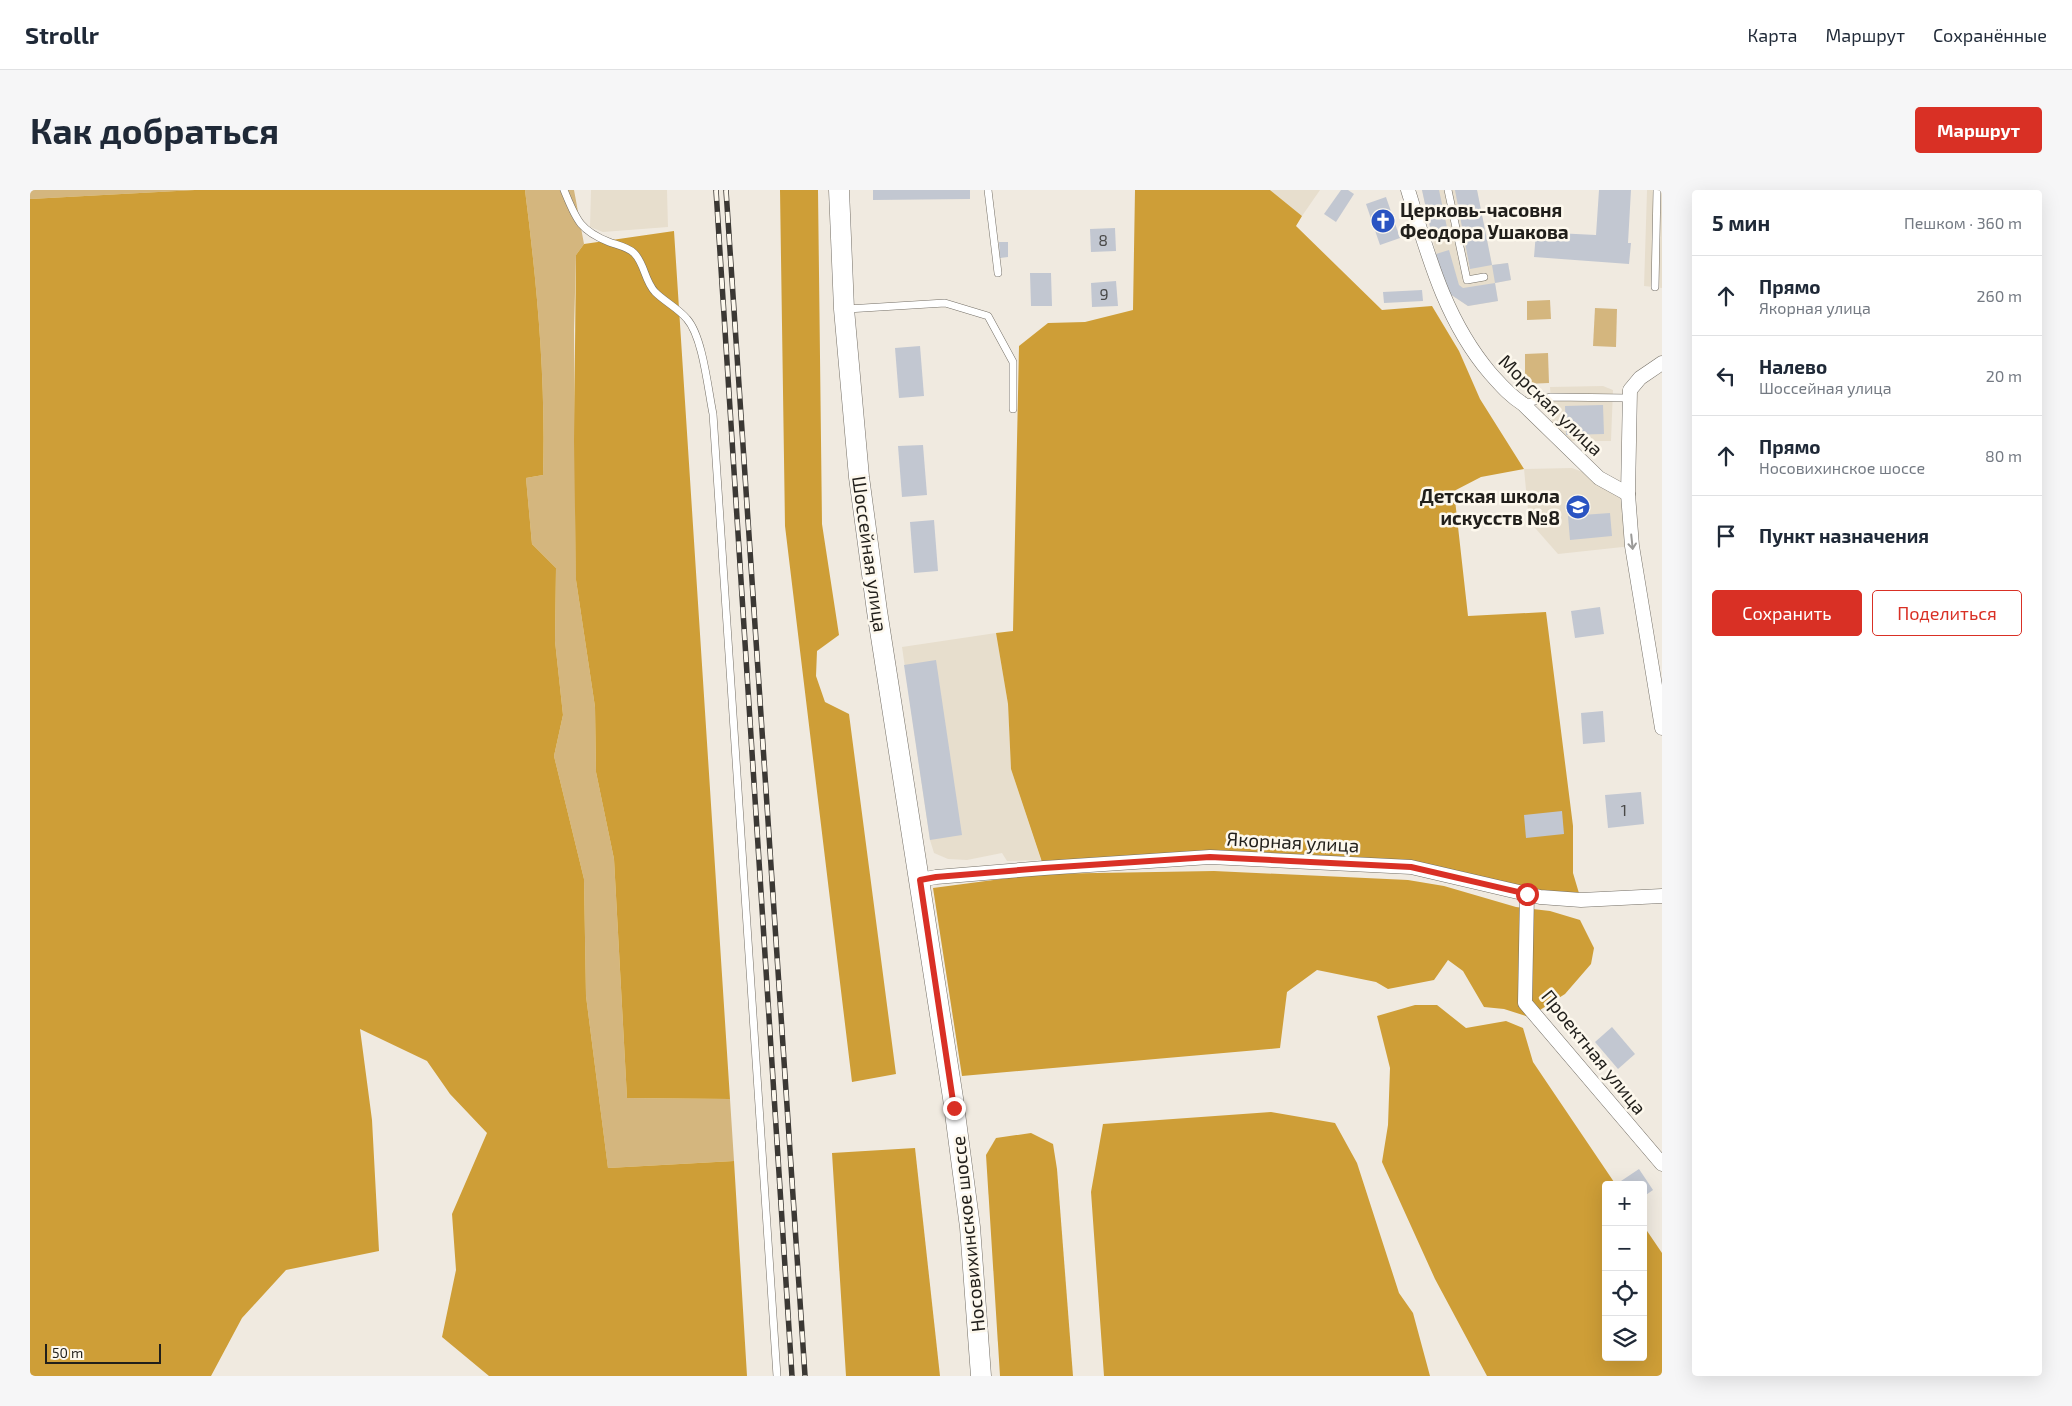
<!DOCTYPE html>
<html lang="ru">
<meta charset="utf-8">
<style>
body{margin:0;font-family:"Exo 2",sans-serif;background:#f6f6f7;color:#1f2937}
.controls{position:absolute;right:15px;bottom:15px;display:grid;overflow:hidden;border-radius:5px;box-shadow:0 5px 20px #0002}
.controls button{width:45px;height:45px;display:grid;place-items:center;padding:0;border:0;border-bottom:1px solid #e0e1e3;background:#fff;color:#1f2937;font:25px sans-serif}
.scale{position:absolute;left:15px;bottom:12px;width:116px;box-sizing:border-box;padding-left:5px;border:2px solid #211f1b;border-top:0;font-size:14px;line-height:18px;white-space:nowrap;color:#211f1b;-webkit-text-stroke:4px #fdf8ed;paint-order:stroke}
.stop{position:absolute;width:15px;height:15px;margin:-11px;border:4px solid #d93025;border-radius:50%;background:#fff}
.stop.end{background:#d93025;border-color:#fff;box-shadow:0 1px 5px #0008}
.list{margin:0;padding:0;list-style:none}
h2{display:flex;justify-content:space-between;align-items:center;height:65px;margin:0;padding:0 20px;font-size:21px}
h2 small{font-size:16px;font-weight:400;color:#747a83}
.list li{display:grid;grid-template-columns:32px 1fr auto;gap:15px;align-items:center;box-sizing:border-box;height:80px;padding:0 20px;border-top:1px solid #e0e1e3}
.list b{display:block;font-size:19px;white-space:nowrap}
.list p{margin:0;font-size:16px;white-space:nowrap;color:#747a83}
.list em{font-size:16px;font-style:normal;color:#747a83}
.actions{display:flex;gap:10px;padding:15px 20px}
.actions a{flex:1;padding:11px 0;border:1px solid #d93025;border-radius:5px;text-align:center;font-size:18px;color:#d93025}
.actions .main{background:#d93025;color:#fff}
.icon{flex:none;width:28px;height:28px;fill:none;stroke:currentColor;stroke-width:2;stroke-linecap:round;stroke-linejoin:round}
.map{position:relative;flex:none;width:1632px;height:1186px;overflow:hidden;border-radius:5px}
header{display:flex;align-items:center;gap:30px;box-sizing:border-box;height:70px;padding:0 25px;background:#fff;border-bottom:1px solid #e0e1e3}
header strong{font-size:24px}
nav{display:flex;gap:28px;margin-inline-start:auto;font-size:18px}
.intro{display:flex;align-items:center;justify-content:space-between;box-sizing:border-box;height:120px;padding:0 30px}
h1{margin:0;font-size:35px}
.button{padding:12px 22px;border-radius:5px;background:#d93025;color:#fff;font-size:18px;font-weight:700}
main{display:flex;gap:30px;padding:0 30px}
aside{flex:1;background:#fff;border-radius:5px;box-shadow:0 5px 20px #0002}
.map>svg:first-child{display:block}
</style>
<header>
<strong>Strollr</strong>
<nav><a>Карта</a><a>Маршрут</a><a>Сохранённые</a></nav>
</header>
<div class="intro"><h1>Как добраться</h1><a class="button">Маршрут</a></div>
<main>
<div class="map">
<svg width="1632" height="1186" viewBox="0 0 1632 1186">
<rect width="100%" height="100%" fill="#f0eae0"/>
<!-- built -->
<g fill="#e7decd">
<polygon points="561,0 637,0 638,37 573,42 560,37"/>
<polygon points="1240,0 1290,0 1272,26"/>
<polygon points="1392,0 1447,0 1462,75 1478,73 1481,90 1465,93 1468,111 1438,116 1417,102 1406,64"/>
<polygon points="1617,0 1632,0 1632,98 1614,96"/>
<polygon points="1573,196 1583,200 1581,251 1540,251 1522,233 1520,197"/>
<polygon points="1542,278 1569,288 1598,304 1602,356 1528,364 1499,331 1494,279"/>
<polygon points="966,443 978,514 981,579 1011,670 977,671 972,663 937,670 918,669 904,663 900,650 872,457"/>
</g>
<!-- green -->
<g fill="#d4b67e">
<polygon points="0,0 165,0 0,9"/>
<path d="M495,0H544L554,54L546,65L544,140L546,390L565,517L566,582L584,669L597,908L700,909L704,971L578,978L556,806L554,689L524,566L533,525L525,451L526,378L502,354L496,288L513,285C516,189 507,95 495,0Z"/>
<polygon points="1520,110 1521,129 1497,130 1497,111"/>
<polygon points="1565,118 1587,119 1586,157 1563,156"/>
<polygon points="1518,163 1519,193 1495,194 1495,164"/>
</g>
<!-- forest -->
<g fill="#ce9e37">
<path d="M165,0H495C507,95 516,189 513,285L496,288L502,354L526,378L525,451L533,525L524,566L554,689L556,806L578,978L704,971L717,1186H459L412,1147L426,1080L422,1024L457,943L420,904L397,871L330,839L342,930L349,1061L256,1080L212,1128L181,1186H0V9Z"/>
<polygon points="750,0 788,0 792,334 809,445 787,461 786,486 795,512 819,524 866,884 822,892 755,336"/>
<polygon points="1105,0 1240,0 1272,26 1266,36 1352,120 1402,116 1429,161 1450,209 1494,279 1451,287 1424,301 1438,426 1516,422 1543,636 1543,683 1551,710 1381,677 1241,670 1014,678 981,579 978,514 966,443 983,441 989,156 1018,133 1055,132 1103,120"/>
<polygon points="644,41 700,909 597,908 584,669 566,582 565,517 546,390 544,251 546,65 554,54"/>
<polygon points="1184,681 1378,690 1414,696 1486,717 1520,721 1550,730 1564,758 1561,774 1535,804 1499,827 1474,819 1454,817 1433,781 1418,770 1404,790 1358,799 1346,792 1287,780 1257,802 1250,858 932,886 903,698 1009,684"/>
<polygon points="1385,815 1407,815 1436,838 1476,831 1493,838 1503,872 1586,995 1576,995 1576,1167 1613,1167 1613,1035 1632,1063 1632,1186 1457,1186 1405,1089 1352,972 1358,935 1360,878 1347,826"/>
<polygon points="1241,922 1305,933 1327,973 1369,1103 1383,1123 1400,1186 1074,1186 1061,1002 1073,934"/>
<polygon points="1001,943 1023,954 1027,979 1043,1186 970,1186 956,965 966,948"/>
<polygon points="885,958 910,1186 816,1186 802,963"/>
</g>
<!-- building -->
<g fill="#c2c7d1">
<polygon points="843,0 940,0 940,9 843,10"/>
<polygon points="1311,0 1318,0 1324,4 1306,32 1294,24"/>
<polygon points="1392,0 1409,0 1419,47 1403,51"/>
<polygon points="1425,0 1447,0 1462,75 1440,79"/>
<polygon points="1569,0 1601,0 1598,53 1601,53 1599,74 1504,67 1506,42 1566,45"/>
<polygon points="1356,7 1370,48 1350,55 1336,14"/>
<polygon points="1085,38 1086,61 1061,62 1060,39"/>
<polygon points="969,52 978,52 978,67 970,68"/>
<polygon points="1419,60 1429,95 1433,98 1465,93 1468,111 1438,116 1417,102 1406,64"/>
<polygon points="1478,73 1481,90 1465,93 1462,75"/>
<polygon points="1000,83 1021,83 1022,116 1001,116"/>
<polygon points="1086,91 1088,116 1062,117 1061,93"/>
<polygon points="1392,100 1393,111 1354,113 1353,102"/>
<polygon points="890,156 894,206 869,208 865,158"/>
<polygon points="1573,215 1574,244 1536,245 1535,216"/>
<polygon points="893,255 897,305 872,307 868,256"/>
<polygon points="1580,323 1582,346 1540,350 1538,326"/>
<polygon points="904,330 908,381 884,383 880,332"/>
<polygon points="1570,417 1574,444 1545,448 1541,421"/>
<polygon points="906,470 932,645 900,650 874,475"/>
<polygon points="1573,521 1575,552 1553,554 1551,523"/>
<polygon points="1611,602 1614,634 1578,638 1575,605"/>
<polygon points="1532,621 1534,644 1496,648 1494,625"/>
<polygon points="1582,837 1605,864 1588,879 1565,852"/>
<polygon points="1609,979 1623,1000 1613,1007 1613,995 1590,995 1588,993"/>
</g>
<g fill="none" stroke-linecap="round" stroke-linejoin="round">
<defs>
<g id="service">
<path d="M534,0C546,29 549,40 579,52C587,55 598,57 604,63C615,74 614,90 625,102C635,112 648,118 657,129C673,147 678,200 683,224L747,1186"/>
<polyline points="958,0 968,83"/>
<polyline points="1418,0 1437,90 1454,87"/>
<polyline points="1625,97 1627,0"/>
<polyline points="817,119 915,113 958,126 983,172 983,219"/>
<polyline points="1493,214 1521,207 1599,208"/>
</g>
<g id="minor">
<path d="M1378,0C1398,65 1415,130 1460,183C1471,195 1479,205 1493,214L1569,288L1598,304"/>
<polyline points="1632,173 1610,188 1600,200 1598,304 1602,356 1632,538"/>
<polyline points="890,690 906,687 1014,678 1180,667 1381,677 1510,707 1551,710 1632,706"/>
<polyline points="1497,704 1495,813 1632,974"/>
</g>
<polyline id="secondary" points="809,0 814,119 829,287 847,421 923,908 940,1037 951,1186"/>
</defs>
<!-- service casing -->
<use href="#service" stroke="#746f66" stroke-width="8"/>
<!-- minor casing -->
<use href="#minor" stroke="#746f66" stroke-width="15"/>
<!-- secondary casing -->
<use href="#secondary" stroke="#746f66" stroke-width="21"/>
<!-- service -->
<use href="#service" stroke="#fff" stroke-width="7"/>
<!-- minor -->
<use href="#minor" stroke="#fff" stroke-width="14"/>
<!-- secondary -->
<use href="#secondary" stroke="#fff" stroke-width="20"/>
<defs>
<g id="rail">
<polyline points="686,0 762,1186"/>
<polyline points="696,0 775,1186"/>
</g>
</defs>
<!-- rail casing -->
<use href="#rail" stroke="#3b3834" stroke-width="5.5"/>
<!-- rail -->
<use href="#rail" stroke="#fdf8ed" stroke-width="4" stroke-dasharray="11" stroke-linecap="butt"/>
</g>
<!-- one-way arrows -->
<defs><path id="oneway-shaft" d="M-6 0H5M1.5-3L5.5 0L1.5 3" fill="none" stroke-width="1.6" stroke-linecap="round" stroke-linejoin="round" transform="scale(1.25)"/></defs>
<use stroke="#9b9a98" href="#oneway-shaft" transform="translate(1602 352) rotate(84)"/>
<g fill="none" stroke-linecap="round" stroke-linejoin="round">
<!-- route -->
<polyline stroke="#d93025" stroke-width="6" points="924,918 890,690 906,687 1014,678 1180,667 1381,677 1497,704"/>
</g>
<!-- icons -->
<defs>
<symbol id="church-disc" viewBox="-11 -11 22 22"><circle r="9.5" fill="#2a54c2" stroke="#fdf8ed"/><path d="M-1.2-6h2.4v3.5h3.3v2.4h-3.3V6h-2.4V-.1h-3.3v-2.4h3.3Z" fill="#fff"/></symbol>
<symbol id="school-disc" viewBox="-11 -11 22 22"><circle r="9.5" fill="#2a54c2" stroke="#fdf8ed"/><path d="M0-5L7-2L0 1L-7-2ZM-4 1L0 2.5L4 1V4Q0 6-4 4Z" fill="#fff"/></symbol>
</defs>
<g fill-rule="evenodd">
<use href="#church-disc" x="1339" y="17" width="28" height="28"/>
<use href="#school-disc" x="1534" y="303" width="28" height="28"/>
</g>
<g text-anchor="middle" stroke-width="5" stroke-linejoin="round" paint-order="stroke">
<!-- number labels -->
<g font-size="16" fill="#494948">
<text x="1073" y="56">8</text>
<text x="1074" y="110">9</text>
<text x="1594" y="626">1</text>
</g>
<!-- poi labels -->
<g font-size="19" font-weight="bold" fill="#211f1b" stroke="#fdf8ed" text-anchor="start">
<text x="1370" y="27">Церковь-часовня<tspan x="1370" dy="22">Феодора Ушакова</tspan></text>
<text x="1530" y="313" text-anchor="end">Детская школа<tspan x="1530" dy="22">искусств №8</tspan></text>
</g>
<!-- street labels -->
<g font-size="19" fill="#211f1b" stroke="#fdf8ed">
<text transform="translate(1521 215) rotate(44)" y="7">Морская улица</text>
<text transform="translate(840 364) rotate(82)" y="7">Шоссейная улица</text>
<text transform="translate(1263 652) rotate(3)" y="7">Якорная улица</text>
<text transform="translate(1564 862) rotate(51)" y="7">Проектная улица</text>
<text transform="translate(938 1044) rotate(-96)" y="7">Носовихинское шоссе</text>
</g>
</g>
</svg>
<div class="controls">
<button>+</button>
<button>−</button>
<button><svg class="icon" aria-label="locate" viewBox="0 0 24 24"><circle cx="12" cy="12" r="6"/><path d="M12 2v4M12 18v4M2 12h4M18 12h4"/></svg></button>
<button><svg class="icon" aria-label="layers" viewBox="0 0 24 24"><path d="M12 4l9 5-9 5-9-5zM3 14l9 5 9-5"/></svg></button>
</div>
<div class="scale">50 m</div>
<div class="stop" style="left:1497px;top:704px"></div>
<div class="stop end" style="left:924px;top:918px"></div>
</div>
<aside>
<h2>5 мин<small>Пешком · 360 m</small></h2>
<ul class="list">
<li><svg class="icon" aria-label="ahead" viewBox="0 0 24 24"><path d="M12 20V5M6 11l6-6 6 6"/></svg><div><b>Прямо</b><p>Якорная улица</p></div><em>260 m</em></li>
<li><svg class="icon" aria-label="left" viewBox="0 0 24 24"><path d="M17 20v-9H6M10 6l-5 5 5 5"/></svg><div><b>Налево</b><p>Шоссейная улица</p></div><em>20 m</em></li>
<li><svg class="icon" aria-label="ahead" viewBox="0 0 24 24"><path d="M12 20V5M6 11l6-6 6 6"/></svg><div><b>Прямо</b><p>Носовихинское шоссе</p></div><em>80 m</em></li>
<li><svg class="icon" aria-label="arrive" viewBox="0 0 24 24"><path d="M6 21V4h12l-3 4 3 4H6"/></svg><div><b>Пункт назначения</b></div></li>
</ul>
<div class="actions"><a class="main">Сохранить</a><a>Поделиться</a></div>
</aside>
</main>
